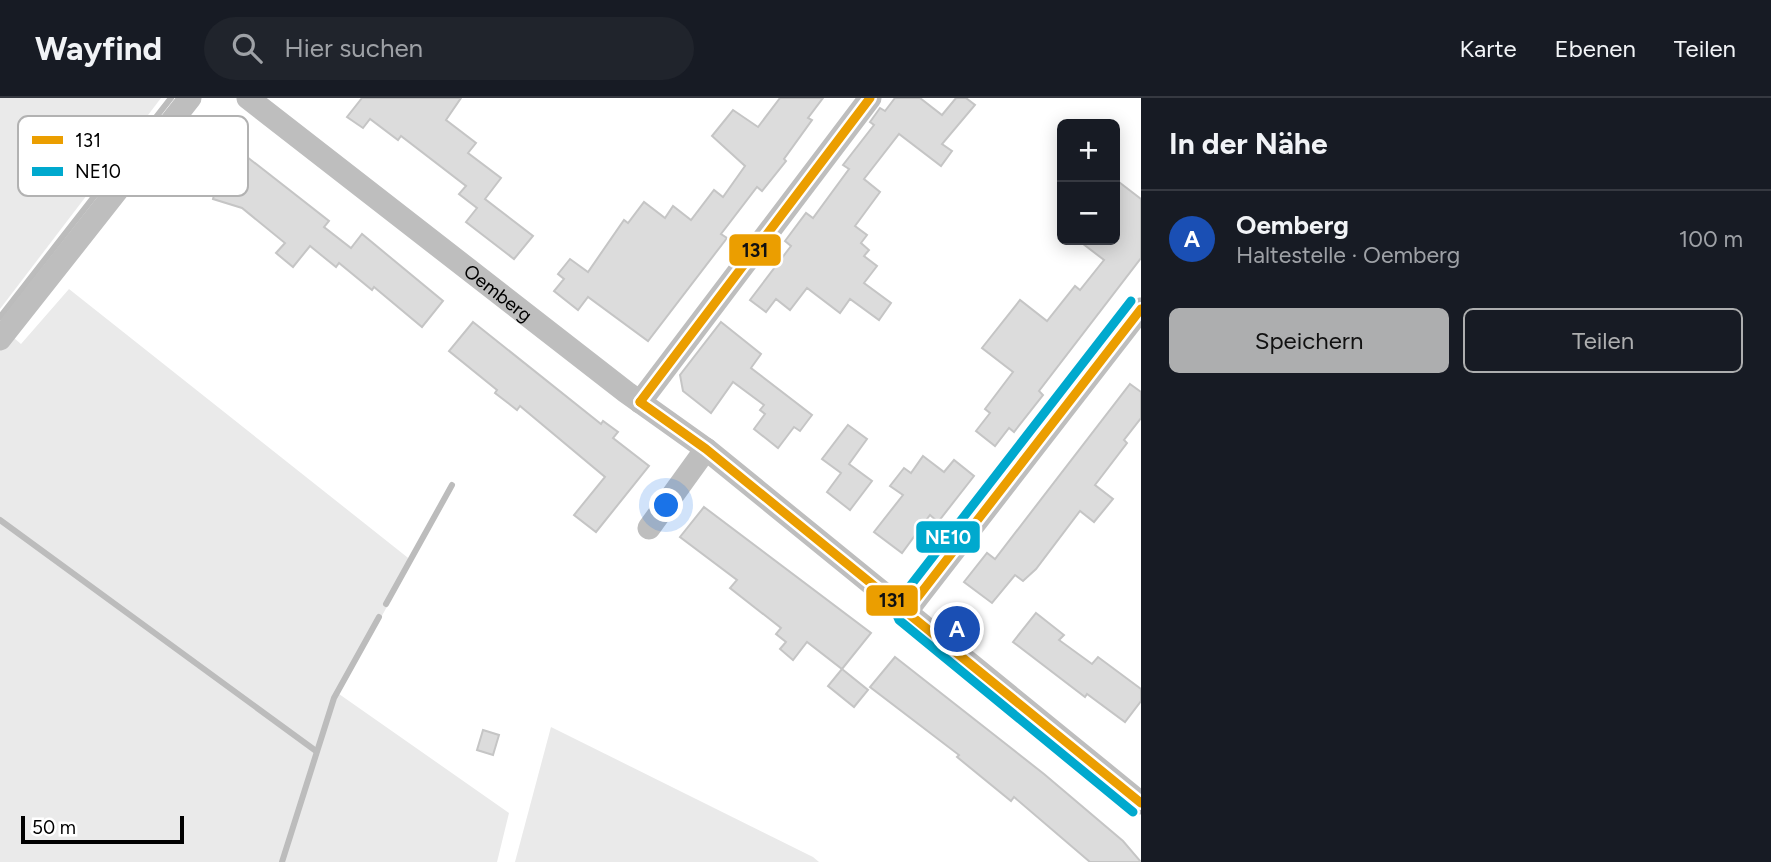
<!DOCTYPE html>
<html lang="de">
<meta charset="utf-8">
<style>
body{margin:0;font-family:Figtree,sans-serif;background:#20242c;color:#f1f3f6}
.controls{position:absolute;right:21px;top:21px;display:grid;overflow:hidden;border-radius:10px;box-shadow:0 4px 18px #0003}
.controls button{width:63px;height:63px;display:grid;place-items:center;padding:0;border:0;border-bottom:2px solid #363941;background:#171b24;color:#f1f3f6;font:35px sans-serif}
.scale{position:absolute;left:21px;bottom:18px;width:163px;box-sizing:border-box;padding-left:7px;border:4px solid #000;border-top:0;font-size:19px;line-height:24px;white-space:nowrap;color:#000;-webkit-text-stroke:5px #fff;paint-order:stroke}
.you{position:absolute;left:667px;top:408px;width:24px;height:24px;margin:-18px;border:5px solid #fff;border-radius:50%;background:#1a73e8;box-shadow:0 0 0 10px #1a73e833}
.badge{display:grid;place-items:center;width:46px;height:46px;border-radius:50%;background:#adaeaf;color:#fff;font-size:23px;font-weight:700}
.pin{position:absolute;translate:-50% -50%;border:4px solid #fff;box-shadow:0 2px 7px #0006}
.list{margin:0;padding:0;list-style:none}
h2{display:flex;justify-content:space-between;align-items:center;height:91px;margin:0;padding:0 28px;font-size:30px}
h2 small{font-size:23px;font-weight:400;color:#9ea1a6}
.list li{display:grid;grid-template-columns:46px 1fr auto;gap:21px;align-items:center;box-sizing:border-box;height:98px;padding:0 28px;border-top:2px solid #363941}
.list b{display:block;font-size:26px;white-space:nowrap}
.list p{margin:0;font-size:23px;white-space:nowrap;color:#9ea1a6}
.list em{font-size:23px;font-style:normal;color:#9ea1a6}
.actions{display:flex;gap:14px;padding:21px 28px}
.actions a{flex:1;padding:16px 0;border:2px solid #adaeaf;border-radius:10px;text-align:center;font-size:24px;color:#adaeaf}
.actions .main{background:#adaeaf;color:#111}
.icon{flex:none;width:38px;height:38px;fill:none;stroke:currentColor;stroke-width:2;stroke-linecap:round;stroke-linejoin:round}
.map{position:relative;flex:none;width:1141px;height:764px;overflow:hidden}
header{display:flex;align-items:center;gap:42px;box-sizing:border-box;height:98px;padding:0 35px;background:#171b24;border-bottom:2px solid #363941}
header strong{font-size:33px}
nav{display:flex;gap:38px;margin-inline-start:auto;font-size:24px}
.search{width:490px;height:63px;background:#20242c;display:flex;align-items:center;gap:18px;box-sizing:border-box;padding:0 24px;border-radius:38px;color:#9ea1a6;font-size:26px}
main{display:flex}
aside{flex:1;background:#171b24}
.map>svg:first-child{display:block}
</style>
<header>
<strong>Wayfind</strong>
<div class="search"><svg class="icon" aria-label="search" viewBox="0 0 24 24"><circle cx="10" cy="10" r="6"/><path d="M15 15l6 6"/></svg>Hier suchen</div>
<nav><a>Karte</a><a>Ebenen</a><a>Teilen</a></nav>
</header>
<main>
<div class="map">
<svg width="1141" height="764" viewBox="0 0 1141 764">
<rect width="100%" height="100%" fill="#fff"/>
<!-- green -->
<g fill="#eaeaea">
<polygon points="0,0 161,0 0,211"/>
<polygon points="69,191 412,463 339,596 509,715 497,764 0,764 0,228 21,246"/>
<polygon points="551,629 813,759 819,764 515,764"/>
</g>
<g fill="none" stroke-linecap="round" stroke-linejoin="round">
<!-- stream -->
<g stroke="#bcbcbc" stroke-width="6">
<polyline points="0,219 171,0"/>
<polyline points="0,422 316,653"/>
<polyline points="386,506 452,387"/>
<polyline points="282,764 334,600 379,519"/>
</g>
</g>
<!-- building -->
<g fill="#dcdcdc" stroke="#c5c5c5" stroke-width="2">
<polygon points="362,0 461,0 446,22 476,45 468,55 501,80 485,101 533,138 514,161 466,124 477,110 459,96 466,88 401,38 398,42 370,21 363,30 347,19"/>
<polygon points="780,0 823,0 808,20 812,22 784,61 786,63 762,93 757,89 721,136 727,140 648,243 588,199 578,212 554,193 564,181 558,176 570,161 588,174 624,122 628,125 644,104 665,120 673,108 691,122 714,92 723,99 745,68 712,38 733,12 758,29"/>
<polygon points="895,0 920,0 942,17 956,0 966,0 975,7 942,46 952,53 941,68 899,36 864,81 880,94 855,128 867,137 861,145 869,152 864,158 877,168 864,185 891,205 879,222 850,201 840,215 807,190 790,212 776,201 766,214 750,202 791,148 785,143 806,115 813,120 849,71 843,67 874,27 870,24 880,10 885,13"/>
<polygon points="228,44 329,123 324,129 351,150 362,136 443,203 422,229 374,189 372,192 339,165 336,169 310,148 293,169 276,155 285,145 242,110 213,101"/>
<polygon points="1115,81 1141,101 1141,160 1039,293 1043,297 1014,334 1009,330 995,348 976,333 990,315 985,311 1013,274 982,250 1020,202 1047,223 1075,188 1080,192 1104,162 1078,142 1115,142"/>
<polygon points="473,224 601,326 603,323 618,334 613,340 649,368 596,434 574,417 605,379 520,308 517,312 495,295 497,292 449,253"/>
<polygon points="721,224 761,256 751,270 812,317 800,333 794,329 778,350 754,331 765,316 760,312 764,307 733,284 711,315 683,293 680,277"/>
<polygon points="1130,286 1141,294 1141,320 1124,342 1127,345 1095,387 1113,401 1094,424 1080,413 1036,471 1023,483 1015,477 992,505 964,484 987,455 995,461"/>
<polygon points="848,327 867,341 849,366 872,383 850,412 827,394 841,375 822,361"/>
<polygon points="923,358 944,374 954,362 974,378 938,424 930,417 902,455 874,434 903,397 890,388 904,370 911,375"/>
<polygon points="704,409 871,535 842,571 807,544 793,562 780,551 786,544 776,536 781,530 730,490 737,482 680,439"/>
<polygon points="1036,515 1064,537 1059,542 1092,566 1098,559 1141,591 1141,603 1125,624 1087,596 1085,599 1013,544"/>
<polygon points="895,559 1044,676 1123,743 1141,764 1090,764 1014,699 1011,703 957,659 959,657 870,589"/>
<polygon points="842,571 868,592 854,609 828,588"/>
<polygon points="483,632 499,637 493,657 477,652"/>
</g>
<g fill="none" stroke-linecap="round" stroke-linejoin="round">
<!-- minor -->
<g stroke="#bebebe" stroke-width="23">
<path id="s1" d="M248,0L626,294L706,351L1141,705"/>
<polyline points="0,241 190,0"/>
<polyline points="640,304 870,0"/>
<polyline points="649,430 706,351"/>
<polyline points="907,513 1141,211"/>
</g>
<defs>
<g id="bus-1">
<polyline points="640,304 706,351 1141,705"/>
<polyline points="640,304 870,0"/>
<polyline points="907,513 1141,211"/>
</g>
<polyline id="bus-2" points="1131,203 897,505 895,513 899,522 1133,714"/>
</defs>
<!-- bus-1 casing -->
<use href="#bus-1" stroke="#fff" stroke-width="14"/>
<!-- bus-2 casing -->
<use href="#bus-2" stroke="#fff" stroke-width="14"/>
<!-- bus-1 -->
<use href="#bus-1" stroke="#eb9e00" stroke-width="9"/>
<!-- bus-2 -->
<use href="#bus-2" stroke="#00a9ce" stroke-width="9"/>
</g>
<g text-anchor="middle" stroke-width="6" stroke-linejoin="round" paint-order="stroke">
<!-- street labels -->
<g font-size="19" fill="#000" stroke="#fff">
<text dy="7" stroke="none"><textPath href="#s1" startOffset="317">Oemberg</textPath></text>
</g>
</g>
<!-- legend -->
<rect x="18" y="18" width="230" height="80" rx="10" fill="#fff" stroke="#b2b2b2" stroke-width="2"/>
<rect x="32" y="38" width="31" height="8" fill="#eb9e00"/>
<rect x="32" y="69" width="31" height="9" fill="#00a9ce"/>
<g font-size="19" fill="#000">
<text x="75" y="49">131</text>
<text x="75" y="80">NE10</text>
</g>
<g stroke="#fff" stroke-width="2.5">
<rect x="728" y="135" width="54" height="34" rx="7" fill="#eb9e00"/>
<rect x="915" y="422" width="66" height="34" rx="7" fill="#00a9ce"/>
<rect x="865" y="486" width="54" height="33" rx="7" fill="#eb9e00"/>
</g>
<g font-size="19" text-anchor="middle" font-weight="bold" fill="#fff">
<text x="948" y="446">NE10</text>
</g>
<g font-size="19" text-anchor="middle" font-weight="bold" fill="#111">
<text x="755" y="159">131</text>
<text x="892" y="509">131</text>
</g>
</svg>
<div class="controls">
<button>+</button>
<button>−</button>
</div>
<div class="scale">50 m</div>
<div class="you"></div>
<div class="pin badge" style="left:957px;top:531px;background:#1a4fb4">A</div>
</div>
<aside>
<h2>In der Nähe<small></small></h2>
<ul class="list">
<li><span class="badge" style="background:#1a4fb4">A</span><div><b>Oemberg</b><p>Haltestelle · Oemberg</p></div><em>100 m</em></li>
</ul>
<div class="actions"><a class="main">Speichern</a><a>Teilen</a></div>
</aside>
</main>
